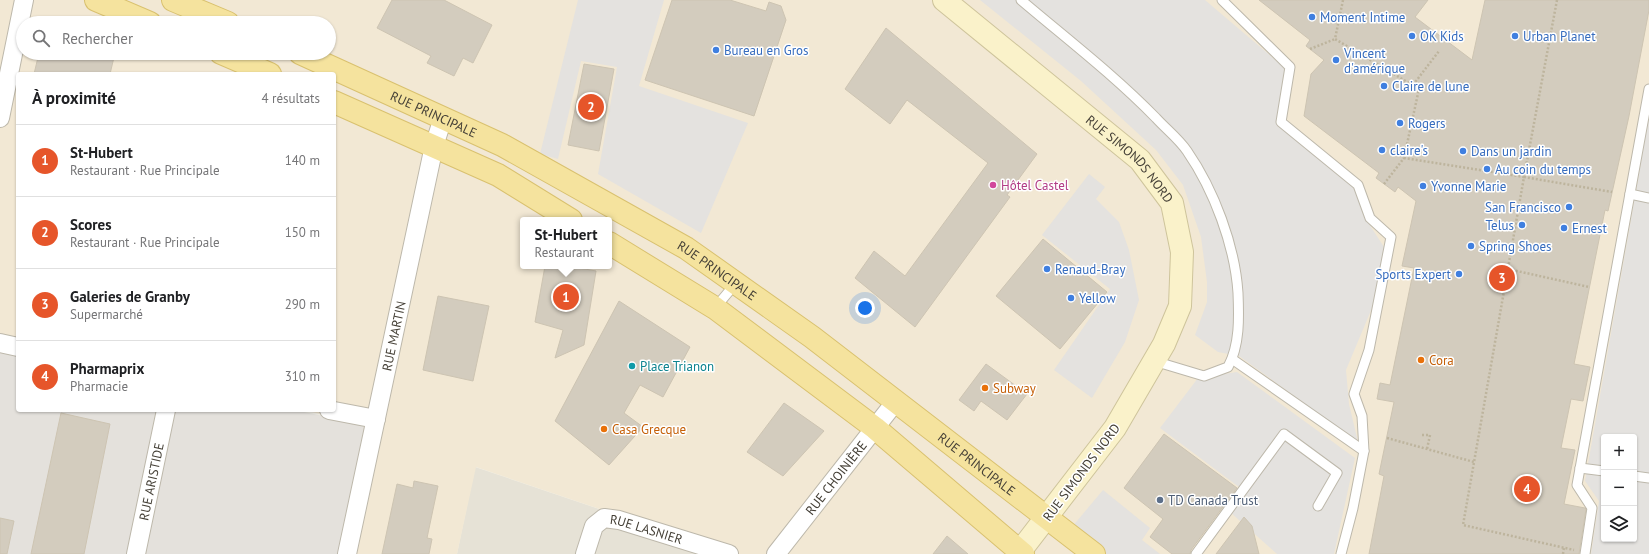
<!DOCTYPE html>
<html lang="fr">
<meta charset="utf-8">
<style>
body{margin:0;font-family:"PT Sans",sans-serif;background:#f2f2f2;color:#202124}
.controls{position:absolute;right:12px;bottom:12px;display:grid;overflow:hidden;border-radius:4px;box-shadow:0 1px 3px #0004}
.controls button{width:36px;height:36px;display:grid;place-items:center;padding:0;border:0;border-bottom:1px solid #e0e0e0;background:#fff;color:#202124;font:20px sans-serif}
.you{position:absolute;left:865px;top:308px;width:14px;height:14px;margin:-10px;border:3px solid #fff;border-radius:50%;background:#1a73e8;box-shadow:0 0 0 6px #1a73e833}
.badge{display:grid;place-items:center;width:26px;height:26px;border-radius:50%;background:#e6552a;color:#fff;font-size:13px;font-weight:700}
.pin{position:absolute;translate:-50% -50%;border:2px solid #fff;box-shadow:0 1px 4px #0006}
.popup{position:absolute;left:520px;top:217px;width:92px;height:52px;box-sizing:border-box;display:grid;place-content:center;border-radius:4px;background:#fff;filter:drop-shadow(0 1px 3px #0005);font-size:13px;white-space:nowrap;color:#757577}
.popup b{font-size:15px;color:#202124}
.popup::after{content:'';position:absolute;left:50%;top:100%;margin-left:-8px;border:8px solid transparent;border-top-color:#fff}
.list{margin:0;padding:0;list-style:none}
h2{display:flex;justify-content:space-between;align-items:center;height:52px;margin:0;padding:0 16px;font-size:17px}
h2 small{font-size:13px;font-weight:400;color:#757577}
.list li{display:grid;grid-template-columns:26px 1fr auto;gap:12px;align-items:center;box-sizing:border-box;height:72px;padding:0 16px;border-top:1px solid #e0e0e0}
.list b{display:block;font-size:15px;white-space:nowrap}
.list p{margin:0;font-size:13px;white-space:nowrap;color:#757577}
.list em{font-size:13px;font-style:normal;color:#757577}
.icon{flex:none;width:22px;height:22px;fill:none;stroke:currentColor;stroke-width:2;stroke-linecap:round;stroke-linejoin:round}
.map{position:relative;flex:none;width:1649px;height:554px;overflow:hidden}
.search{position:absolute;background:#fff;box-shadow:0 1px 3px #0004;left:16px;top:16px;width:320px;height:44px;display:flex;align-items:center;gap:10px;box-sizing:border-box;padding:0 14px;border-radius:22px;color:#757577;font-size:15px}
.panel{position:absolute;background:#fff;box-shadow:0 1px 3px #0004;left:16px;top:72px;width:320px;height:340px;border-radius:4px}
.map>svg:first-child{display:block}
</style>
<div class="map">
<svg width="1649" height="554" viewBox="0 0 1649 554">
<rect width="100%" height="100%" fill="#f2f0e7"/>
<!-- residential -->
<polygon fill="#e6e2d6" points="475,467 732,554 457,554"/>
<!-- commercial -->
<path fill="#f2e8d4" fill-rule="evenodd" d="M0,0H1649V554H732L476,467L457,554H342L370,426L304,410H334V74H18V347L0,343ZM23,23H329V53H23ZM523,220H609V266H523ZM1604,437H1634V539H1604Z"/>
<!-- industrial -->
<polygon fill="#e4e1dc" points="0,348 18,351 18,410 295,410 370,426 341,554 0,554"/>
<!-- parking -->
<g fill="#e4e2df" fill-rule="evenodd">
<polygon points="578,0 664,0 639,86 748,123 701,233 598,174 617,67 581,61 558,159 540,154"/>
<polygon points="980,0 1205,0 1286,69 1278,125 1354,187 1367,221 1386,250 1372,308 1346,370 1349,404 1358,442 1239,356 1218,352 1195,335 1207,302 1207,282 1201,237 1183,185 1156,150 1081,81"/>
<path d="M1649,117V554H1591L1599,501L1585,481ZM1604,437H1634V539H1604Z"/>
<polygon points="1089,174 1105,187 1096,199 1119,222 1129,250 1139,300 1125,342 1092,398 1054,370 1110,289 1042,235"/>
<polygon points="1237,372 1355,458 1334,554 1277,554 1230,512 1243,490 1160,428 1198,378"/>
<polygon points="1103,490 1150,528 1142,540 1160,554 1106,554 1072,527"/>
</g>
<!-- building -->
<g fill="#d3ccbe" stroke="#cdc4b2">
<polygon points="392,0 444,0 492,25 473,63 463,58 454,76 427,63 431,56 377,28"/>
<polygon points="672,0 730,0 766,11 769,2 781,6 786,20 754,116 645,80"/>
<polygon points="1259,0 1428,0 1415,17 1472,60 1485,0 1649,0 1649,10 1629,116 1608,211 1605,210 1574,364 1590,367 1583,401 1571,399 1561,448 1575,450 1564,504 1585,508 1586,509 1579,554 1369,554 1384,476 1379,474 1394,402 1377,399 1380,383 1390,385 1414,268 1402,266 1416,201 1398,187 1395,192 1376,178 1379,173 1304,116 1311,74 1324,60 1306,46 1310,40"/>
<polygon points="886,28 1037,154 1007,195 1010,197 915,327 855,278 874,251 905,276 988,163 907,100 890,124 845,89"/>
<polygon points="39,53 115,53 110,74 34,74"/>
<polygon points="584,64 614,69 599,151 568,145"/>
<polygon points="1043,239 1107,292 1060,349 996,296"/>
<polygon points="545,266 568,266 596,271 584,345 555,358 563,330 535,322"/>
<polygon points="438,296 489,306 473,381 423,370"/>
<polygon points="619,301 690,347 663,397 640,385 624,413 643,427 609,465 555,421"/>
<polygon points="986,364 1027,394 1007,420 981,401 974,411 959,400"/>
<polygon points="784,403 824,431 783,476 747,452"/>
<polygon points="61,413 110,424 84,554 31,554"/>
<polygon points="1164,434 1237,488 1191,550 1190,554 1172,554 1150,537 1163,519 1124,488"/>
<polygon points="414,481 438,486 427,538 432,539 429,554 382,554 397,484 413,488"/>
<polygon points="1244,517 1252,526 1259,554 1216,554"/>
<polygon points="0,518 14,521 7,554 0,554"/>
<polygon points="947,536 968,554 933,554"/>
</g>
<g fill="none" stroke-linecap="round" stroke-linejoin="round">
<defs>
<g id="lane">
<path d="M1021,0C1067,39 1114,75 1156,118C1166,129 1179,139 1187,151C1214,190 1235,246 1238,293C1239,317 1240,345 1228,367L1204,376L1154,361"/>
<polyline points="1222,0 1290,67 1281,122 1358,185 1370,218 1391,237 1369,350 1354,394 1362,416 1364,451 1353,508 1341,554"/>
<polyline points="1630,194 1649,198"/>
<polyline points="715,308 736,283"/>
<polyline points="1232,359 1364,451"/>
<polyline points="1580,468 1604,471"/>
<polyline points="1634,476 1649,478"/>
<polyline points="1196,554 1284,434 1337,473 1318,506"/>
<polyline points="1585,554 1592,508 1577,485 1649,89"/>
</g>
<g id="street">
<polyline points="0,118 24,0"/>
<polyline points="0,343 18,347"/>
<polyline points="329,410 376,419"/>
<path id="s1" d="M136,554L166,410"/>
<path id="s2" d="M347,554L434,146L443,118"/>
<path id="s3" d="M585,554L594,526L604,518L619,520L729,554"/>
<path id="s4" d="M776,554L896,401"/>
</g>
<g id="secondary">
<path id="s5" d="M944,0L1140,160L1172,203L1182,252L1180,306L1164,344L1115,428L1018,554"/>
</g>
<g id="primary">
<polyline points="96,0 150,23"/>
<polyline points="173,0 228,23"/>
<polyline points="221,53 270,74"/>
<path id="s6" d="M300,53L502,145L686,248L812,337L1094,554"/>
<polyline points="334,102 498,175 571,220"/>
<polyline points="609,243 715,308 875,428 1023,554"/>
</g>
</defs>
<!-- lane casing -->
<use href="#lane" stroke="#bdb8ab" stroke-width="11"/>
<!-- street casing -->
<use href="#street" stroke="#bdb8ab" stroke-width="20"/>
<!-- secondary casing -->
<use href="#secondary" stroke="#cec49b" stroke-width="24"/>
<!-- primary casing -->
<use href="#primary" stroke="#d9c16f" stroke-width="24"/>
<!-- path -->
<g stroke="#bdb49d" stroke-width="2.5" stroke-dasharray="2 2" stroke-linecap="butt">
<polyline points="1343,0 1335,39 1419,89 1404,158 1524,177 1463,525 1574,550"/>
<polyline points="1557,0 1524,177 1612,192"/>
<polyline points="1310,49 1335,39"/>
<polyline points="1413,85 1439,51"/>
<polyline points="1384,184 1404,158"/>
<polyline points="1508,269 1589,287"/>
<polyline points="1422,435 1430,435 1427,449"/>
<polyline points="1387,438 1474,462"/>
<polyline points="1563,554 1564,547"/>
</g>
<!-- lane -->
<use href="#lane" stroke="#fff" stroke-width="9"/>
<!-- street -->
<use href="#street" stroke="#fff" stroke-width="18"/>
<!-- secondary -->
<use href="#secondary" stroke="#faf2ca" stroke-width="22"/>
<!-- primary -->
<use href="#primary" stroke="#f5e39e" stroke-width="22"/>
</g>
<!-- markers -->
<g fill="#3f7fe0" stroke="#fff" stroke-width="1.5">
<circle cx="1312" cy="17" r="4"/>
<circle cx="1412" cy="36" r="4"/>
<circle cx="1515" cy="36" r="4"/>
<circle cx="716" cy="50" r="4"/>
<circle cx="1336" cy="60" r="4"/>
<circle cx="1384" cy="86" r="4"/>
<circle cx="1400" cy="123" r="4"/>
<circle cx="1382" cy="150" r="4"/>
<circle cx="1463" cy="151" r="4"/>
<circle cx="1487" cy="169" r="4"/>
<circle cx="1423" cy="186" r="4"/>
<circle cx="1569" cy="207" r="4"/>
<circle cx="1522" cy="225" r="4"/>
<circle cx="1564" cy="228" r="4"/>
<circle cx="1471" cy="246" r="4"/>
<circle cx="1047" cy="269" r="4"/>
<circle cx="1459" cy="274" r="4"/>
<circle cx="1071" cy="298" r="4"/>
</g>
<circle fill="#d1479c" stroke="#fff" stroke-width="1.5" cx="993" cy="185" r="4"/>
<g fill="#e8710a" stroke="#fff" stroke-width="1.5">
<circle cx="1421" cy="360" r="4"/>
<circle cx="985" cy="388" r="4"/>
<circle cx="604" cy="429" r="4"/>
</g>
<circle fill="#0f9aa8" stroke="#fff" stroke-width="1.5" cx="632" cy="366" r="4"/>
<circle fill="#5c6f8a" stroke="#fff" stroke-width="1.5" cx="1160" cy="500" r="4"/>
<g text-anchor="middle" stroke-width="3" stroke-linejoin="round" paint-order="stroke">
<!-- shop labels -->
<g font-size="13" fill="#366cbe" stroke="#fff" text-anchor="start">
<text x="1320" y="22">Moment Intime</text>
<text x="1420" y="41">OK Kids</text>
<text x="1523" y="41">Urban Planet</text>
<text x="724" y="55">Bureau en Gros</text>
<text x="1344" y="58">Vincent<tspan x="1344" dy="15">d'amérique</tspan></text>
<text x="1392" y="91">Claire de lune</text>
<text x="1408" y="128">Rogers</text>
<text x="1390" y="155">claire's</text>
<text x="1471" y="156">Dans un jardin</text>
<text x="1495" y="174">Au coin du temps</text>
<text x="1431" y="191">Yvonne Marie</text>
<text x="1561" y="212" text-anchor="end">San Francisco</text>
<text x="1514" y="230" text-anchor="end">Telus</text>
<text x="1572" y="233">Ernest</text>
<text x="1479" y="251">Spring Shoes</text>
<text x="1055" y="274">Renaud-Bray</text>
<text x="1451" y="279" text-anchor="end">Sports Expert</text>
<text x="1079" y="303">Yellow</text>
</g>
<!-- street labels -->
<g font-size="13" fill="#454037" stroke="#fff">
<text dy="5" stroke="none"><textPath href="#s6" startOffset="147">RUE PRINCIPALE</textPath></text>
<text dy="5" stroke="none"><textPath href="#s5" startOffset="245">RUE SIMONDS NORD</textPath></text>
<text dy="5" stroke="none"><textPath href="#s6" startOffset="471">RUE PRINCIPALE</textPath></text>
<text dy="5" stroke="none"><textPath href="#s2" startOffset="223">RUE MARTIN</textPath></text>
<text dy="5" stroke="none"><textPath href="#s6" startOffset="795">RUE PRINCIPALE</textPath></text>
<text transform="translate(1081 472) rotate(-53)" y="5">RUE SIMONDS NORD</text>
<text dy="5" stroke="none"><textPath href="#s4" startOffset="97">RUE CHOINIÈRE</textPath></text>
<text dy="5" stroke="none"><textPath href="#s1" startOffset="74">RUE ARISTIDE</textPath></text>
<text dy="5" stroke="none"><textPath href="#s3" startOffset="86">RUE LASNIER</textPath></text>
</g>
<!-- hotel labels -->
<g font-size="13" fill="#b23c85" stroke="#fff" text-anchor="start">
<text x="1001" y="190">Hôtel Castel</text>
</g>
<!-- food labels -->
<g font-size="13" fill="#c56008" stroke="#fff" text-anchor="start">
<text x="1429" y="365">Cora</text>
<text x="993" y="393">Subway</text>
<text x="612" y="434">Casa Grecque</text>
</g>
<!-- culture labels -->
<g font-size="13" fill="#0d838f" stroke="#fff" text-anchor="start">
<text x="640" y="371">Place Trianon</text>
</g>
<!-- service labels -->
<g font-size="13" fill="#4e5e75" stroke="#fff" text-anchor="start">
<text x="1168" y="505">TD Canada Trust</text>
</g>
</g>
</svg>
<div class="controls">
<button>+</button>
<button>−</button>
<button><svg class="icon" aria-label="layers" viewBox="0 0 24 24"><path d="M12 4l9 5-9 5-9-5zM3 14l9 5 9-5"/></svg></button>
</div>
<div class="you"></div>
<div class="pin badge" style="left:566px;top:297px">1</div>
<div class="popup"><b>St-Hubert</b>Restaurant</div>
<div class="pin badge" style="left:591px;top:107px">2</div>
<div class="pin badge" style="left:1502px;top:278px">3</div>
<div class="pin badge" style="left:1527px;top:489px">4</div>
<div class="search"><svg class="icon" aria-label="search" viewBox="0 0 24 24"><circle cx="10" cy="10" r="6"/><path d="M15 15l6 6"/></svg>Rechercher</div>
<section class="panel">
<h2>À proximité<small>4 résultats</small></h2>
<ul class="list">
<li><span class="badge">1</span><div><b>St-Hubert</b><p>Restaurant · Rue Principale</p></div><em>140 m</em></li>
<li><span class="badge">2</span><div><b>Scores</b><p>Restaurant · Rue Principale</p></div><em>150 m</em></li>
<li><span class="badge">3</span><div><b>Galeries de Granby</b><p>Supermarché</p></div><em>290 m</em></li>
<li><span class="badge">4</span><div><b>Pharmaprix</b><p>Pharmacie</p></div><em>310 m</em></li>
</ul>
</section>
</div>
